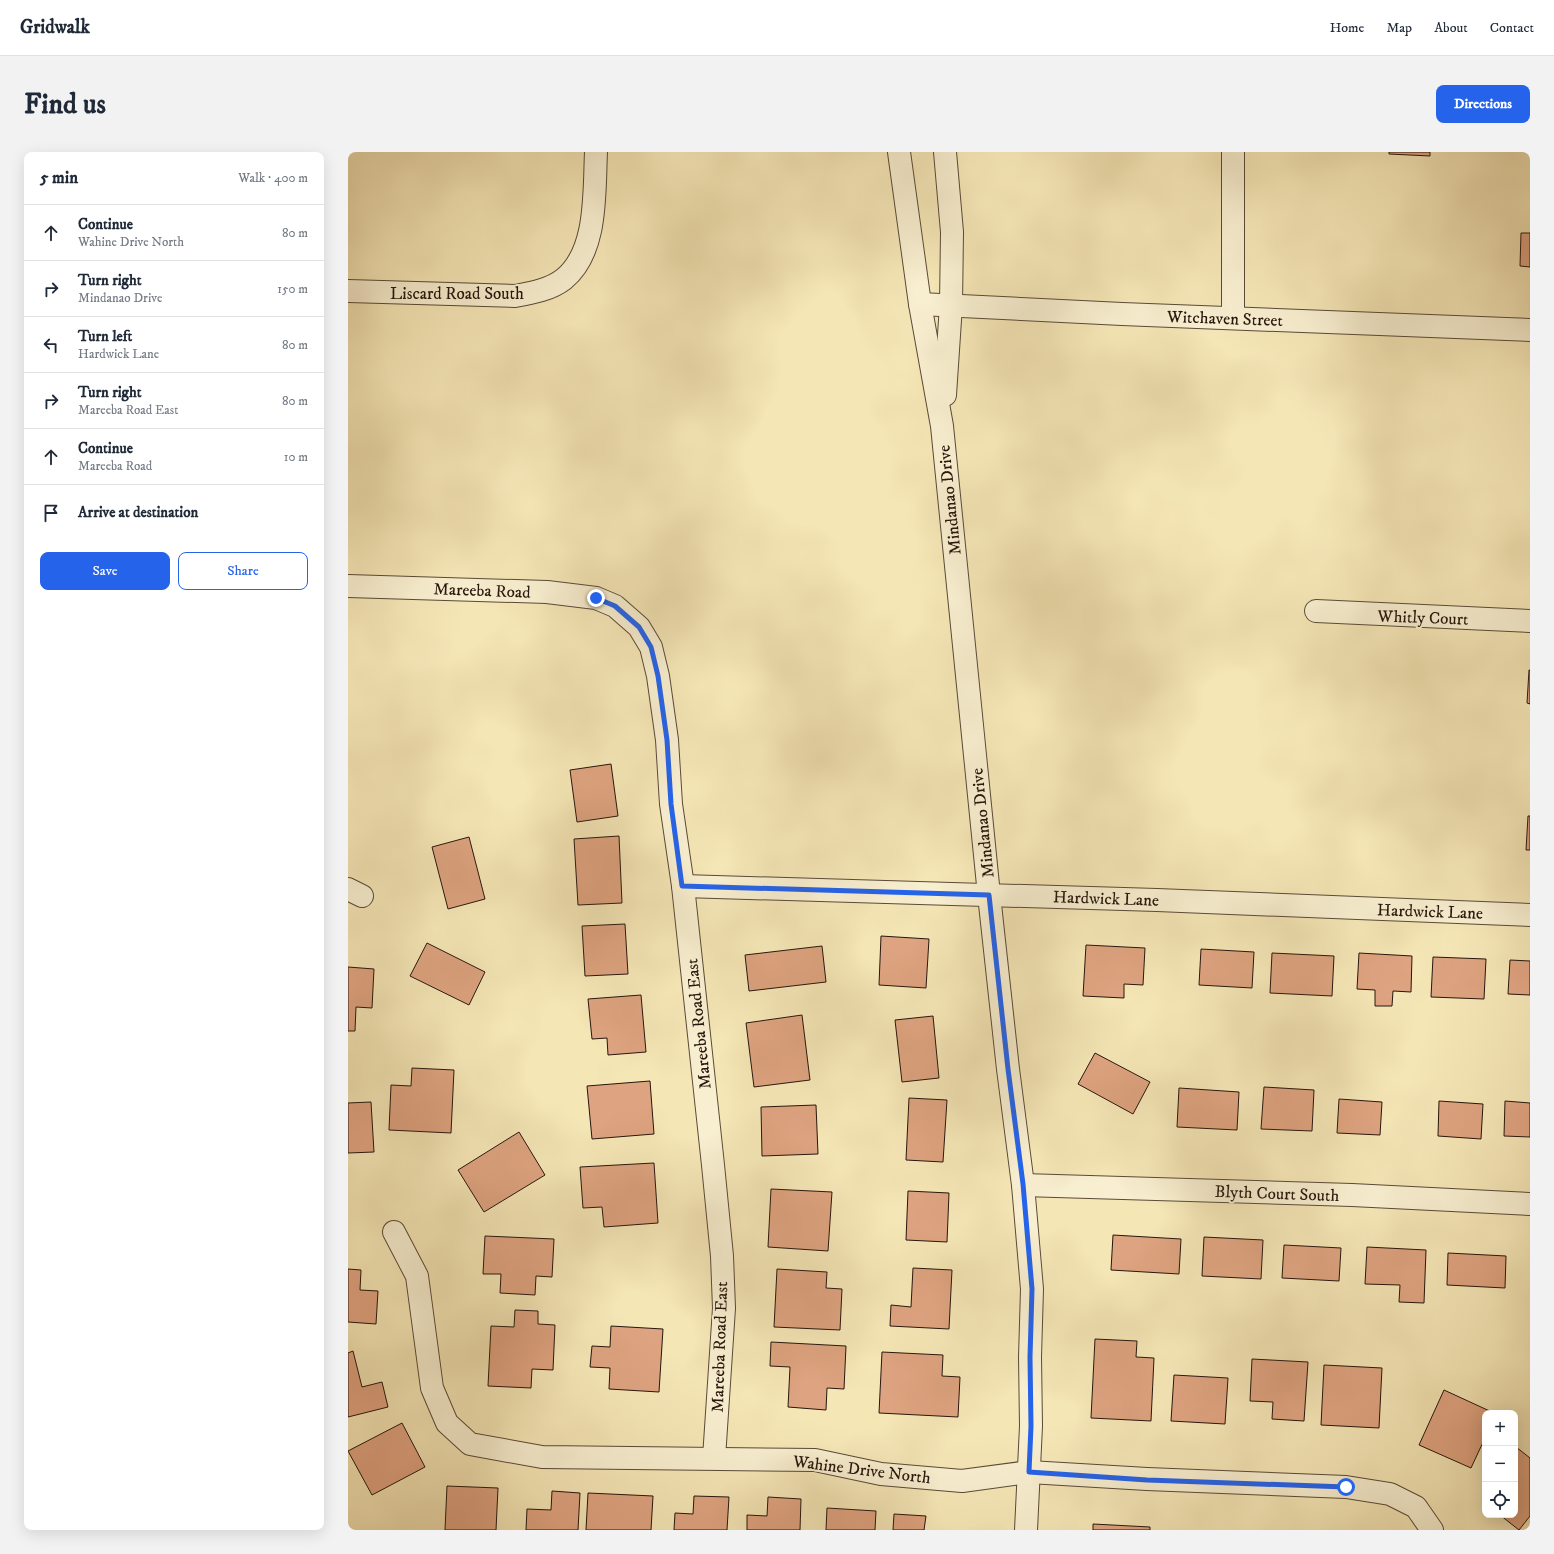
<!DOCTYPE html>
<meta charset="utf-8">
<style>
body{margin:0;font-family:"IM FELL DW Pica",serif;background:#f2f2f3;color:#1f2937}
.controls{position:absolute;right:12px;bottom:12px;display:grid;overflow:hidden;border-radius:8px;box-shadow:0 4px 16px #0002}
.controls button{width:36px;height:36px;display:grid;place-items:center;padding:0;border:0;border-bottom:1px solid #e0e1e3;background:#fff;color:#1f2937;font:20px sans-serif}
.stop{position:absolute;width:12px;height:12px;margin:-9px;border:3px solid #2563eb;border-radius:50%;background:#fff}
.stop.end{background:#2563eb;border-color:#fff;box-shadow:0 1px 4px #0008}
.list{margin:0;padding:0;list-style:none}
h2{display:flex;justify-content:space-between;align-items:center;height:52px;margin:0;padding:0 16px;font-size:17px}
h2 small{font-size:13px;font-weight:400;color:#747a83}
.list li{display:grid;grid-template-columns:26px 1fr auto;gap:12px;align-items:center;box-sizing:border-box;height:56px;padding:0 16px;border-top:1px solid #e0e1e3}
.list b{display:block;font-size:15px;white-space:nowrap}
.list p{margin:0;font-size:13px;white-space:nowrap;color:#747a83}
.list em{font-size:13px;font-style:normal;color:#747a83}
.actions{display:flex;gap:8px;padding:12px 16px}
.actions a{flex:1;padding:9px 0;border:1px solid #2563eb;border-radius:8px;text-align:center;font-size:14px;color:#2563eb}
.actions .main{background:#2563eb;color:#fff}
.icon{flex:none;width:22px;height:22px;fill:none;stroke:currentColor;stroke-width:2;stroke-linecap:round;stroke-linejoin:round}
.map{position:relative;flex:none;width:1182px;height:1378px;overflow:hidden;border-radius:8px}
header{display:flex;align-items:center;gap:24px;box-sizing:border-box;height:56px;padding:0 20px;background:#fff;border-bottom:1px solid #e0e1e3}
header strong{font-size:19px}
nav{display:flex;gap:22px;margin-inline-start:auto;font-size:14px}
.intro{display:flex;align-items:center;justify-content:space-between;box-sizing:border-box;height:96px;padding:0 24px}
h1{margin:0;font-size:28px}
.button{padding:10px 18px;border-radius:8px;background:#2563eb;color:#fff;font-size:14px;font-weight:700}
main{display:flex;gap:24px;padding:0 24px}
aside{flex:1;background:#fff;border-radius:8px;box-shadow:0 4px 16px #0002}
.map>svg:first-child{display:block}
</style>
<header>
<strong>Gridwalk</strong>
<nav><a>Home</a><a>Map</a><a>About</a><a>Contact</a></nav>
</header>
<div class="intro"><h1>Find us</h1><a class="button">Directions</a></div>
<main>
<aside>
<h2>5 min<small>Walk · 400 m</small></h2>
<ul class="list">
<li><svg class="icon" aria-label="ahead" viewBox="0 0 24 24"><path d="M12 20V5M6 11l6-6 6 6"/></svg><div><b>Continue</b><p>Wahine Drive North</p></div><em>80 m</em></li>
<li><svg class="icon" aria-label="right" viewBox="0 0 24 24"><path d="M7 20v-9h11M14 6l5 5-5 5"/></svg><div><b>Turn right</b><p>Mindanao Drive</p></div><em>150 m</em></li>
<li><svg class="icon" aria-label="left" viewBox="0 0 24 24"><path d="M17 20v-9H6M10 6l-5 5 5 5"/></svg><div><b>Turn left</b><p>Hardwick Lane</p></div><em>80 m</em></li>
<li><svg class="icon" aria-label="right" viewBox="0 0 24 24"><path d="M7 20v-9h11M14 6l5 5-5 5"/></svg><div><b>Turn right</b><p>Mareeba Road East</p></div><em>80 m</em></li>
<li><svg class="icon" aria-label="ahead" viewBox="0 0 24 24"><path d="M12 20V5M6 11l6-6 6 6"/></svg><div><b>Continue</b><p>Mareeba Road</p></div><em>10 m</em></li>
<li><svg class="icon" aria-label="arrive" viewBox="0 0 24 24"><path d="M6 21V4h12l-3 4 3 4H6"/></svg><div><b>Arrive at destination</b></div></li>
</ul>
<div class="actions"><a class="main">Save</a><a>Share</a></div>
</aside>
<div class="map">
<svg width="1182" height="1378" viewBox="0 0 1182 1378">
<rect width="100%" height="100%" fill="#f5e6b6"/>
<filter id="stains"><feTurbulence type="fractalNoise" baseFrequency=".005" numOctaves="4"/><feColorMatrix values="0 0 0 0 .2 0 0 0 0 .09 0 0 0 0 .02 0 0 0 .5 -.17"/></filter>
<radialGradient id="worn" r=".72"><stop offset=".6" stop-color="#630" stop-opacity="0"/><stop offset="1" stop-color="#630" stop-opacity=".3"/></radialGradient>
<!-- building -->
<g fill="#dea380" stroke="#27160d">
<polygon points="1041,0 1082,0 1082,4 1041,2"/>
<polygon points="1173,81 1182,81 1182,115 1172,114"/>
<polygon points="1181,518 1182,518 1182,552 1179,551"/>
<polygon points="263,612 270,664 229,670 222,618"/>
<polygon points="1180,664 1182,664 1182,698 1178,698"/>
<polygon points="271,684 274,751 230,753 226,687"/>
<polygon points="121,685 137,747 100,757 84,695"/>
<polygon points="277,772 280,822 237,824 234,774"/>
<polygon points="533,784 581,787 578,836 531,833"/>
<polygon points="79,791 137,820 121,853 62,824"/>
<polygon points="738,793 797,796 795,833 776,832 776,846 735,844"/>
<polygon points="474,794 478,830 401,839 397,803"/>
<polygon points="853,797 906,800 904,836 851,833"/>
<polygon points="924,801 986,804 984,844 922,841"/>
<polygon points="1011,801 1064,804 1063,840 1045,839 1044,854 1027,854 1027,838 1009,837"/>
<polygon points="1085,805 1138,807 1136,847 1083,845"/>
<polygon points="1162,808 1182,809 1182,843 1160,842"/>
<polygon points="0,815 26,817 24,856 8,855 7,879 0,879"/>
<polygon points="293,843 298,900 260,903 259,886 244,887 240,847"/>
<polygon points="454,863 462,928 406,935 398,871"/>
<polygon points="585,864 591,926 554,930 547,868"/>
<polygon points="747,901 802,930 785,962 730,932"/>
<polygon points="64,916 106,918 103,981 41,978 43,933 63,934"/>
<polygon points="302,929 306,982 244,987 239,934"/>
<polygon points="916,935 966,938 964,979 913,977"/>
<polygon points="831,936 891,940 889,978 829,975"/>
<polygon points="561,946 599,948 595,1010 558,1008"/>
<polygon points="991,947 1034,950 1032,983 989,981"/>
<polygon points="1091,949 1135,952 1133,987 1090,984"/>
<polygon points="1157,949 1182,951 1182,985 1156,984"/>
<polygon points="23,950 26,1000 0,1001 0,951"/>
<polygon points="468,953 470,1002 414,1004 413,955"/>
<polygon points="171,980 197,1023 136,1060 110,1018"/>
<polygon points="306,1011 310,1071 256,1075 254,1055 235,1056 232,1015"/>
<polygon points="423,1037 484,1040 480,1099 420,1095"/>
<polygon points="560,1039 601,1041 599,1090 558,1088"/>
<polygon points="765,1083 833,1087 831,1122 763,1118"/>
<polygon points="137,1084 206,1087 204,1125 188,1124 187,1143 152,1141 153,1122 135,1122"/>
<polygon points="856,1085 915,1088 913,1127 854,1124"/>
<polygon points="936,1093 993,1096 991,1129 934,1126"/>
<polygon points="1019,1095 1078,1098 1076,1151 1051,1150 1052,1133 1017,1132"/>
<polygon points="1100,1101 1158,1104 1157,1136 1099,1133"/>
<polygon points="565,1116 604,1118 601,1177 542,1174 543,1153 563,1155"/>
<polygon points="0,1117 13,1118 12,1138 30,1139 28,1172 0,1170"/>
<polygon points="429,1117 479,1120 478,1136 494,1137 492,1178 426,1175"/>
<polygon points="167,1158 190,1159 190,1172 207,1173 205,1218 184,1217 183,1236 140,1234 143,1174 166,1175"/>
<polygon points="263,1174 315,1177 311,1240 261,1237 262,1216 242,1215 244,1194 262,1195"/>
<polygon points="747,1187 789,1189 788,1205 806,1206 803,1269 743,1266"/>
<polygon points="423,1190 498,1194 496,1237 479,1236 478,1258 440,1255 442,1215 422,1214"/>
<polygon points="5,1199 14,1235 34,1230 40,1255 0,1265 0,1201"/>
<polygon points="534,1200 595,1203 594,1224 612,1225 610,1265 531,1261"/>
<polygon points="904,1207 960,1210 956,1269 924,1267 925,1250 902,1249"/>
<polygon points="976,1213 1034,1216 1031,1276 973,1273"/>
<polygon points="826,1223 880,1226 877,1272 823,1269"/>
<polygon points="1096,1238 1146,1261 1137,1261 1137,1286 1123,1316 1071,1293"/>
<polygon points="54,1271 77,1315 24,1343 0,1299"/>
<polygon points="1168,1295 1182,1306 1182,1364 1171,1378 1152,1363 1167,1363"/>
<polygon points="99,1334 150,1336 148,1378 97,1378"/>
<polygon points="204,1339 232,1341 230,1378 178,1378 179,1357 203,1358"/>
<polygon points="240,1341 305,1344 303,1378 238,1378"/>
<polygon points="346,1344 381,1345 379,1378 326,1378 327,1361 345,1362"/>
<polygon points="420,1345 453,1347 452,1378 399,1378 399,1363 419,1364"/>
<polygon points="479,1356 528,1359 527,1378 478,1378"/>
<polygon points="546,1362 578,1364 576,1378 545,1378"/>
<polygon points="745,1372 802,1375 802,1378 745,1378"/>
</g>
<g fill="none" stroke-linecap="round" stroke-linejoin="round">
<defs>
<g id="minor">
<polyline points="551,0 572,152 594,274 641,743 660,917 675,1033 684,1137 682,1205 683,1274 678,1378"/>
<polyline points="885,0 885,165"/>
<path d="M0,139L167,144C183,141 202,138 216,127C250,99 246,40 248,0"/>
<polyline points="572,152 774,162 1182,178"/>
<polyline points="597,243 603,153 604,80 597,0"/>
<polyline points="0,434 199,440 248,446 267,454 291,475 303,495 310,524 319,588 323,652 335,734 365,1013 374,1104 376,1156 366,1306"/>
<polyline points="968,459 1182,469"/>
<polyline points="335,734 809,748 1182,763"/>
<polyline points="0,737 14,744"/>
<polyline points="675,1033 1004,1043 1182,1052"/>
<polyline points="46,1080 69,1124 84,1236 99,1271 122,1292 194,1305 467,1308 533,1322 614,1329 681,1320 799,1327 998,1335 1042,1342 1068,1355 1084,1378"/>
</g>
</defs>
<!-- minor casing -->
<use href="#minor" stroke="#5a4a37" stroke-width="24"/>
<!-- minor -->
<use href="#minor" stroke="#f8efd0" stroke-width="22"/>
</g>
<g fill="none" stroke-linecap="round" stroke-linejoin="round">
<!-- route -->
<polyline stroke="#2563eb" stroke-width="5" points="248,446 267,454 291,475 303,495 310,524 319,588 323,652 334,734 641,743 660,917 675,1032 684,1137 682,1205 683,1274 681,1320 799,1328 998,1335"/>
</g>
<g text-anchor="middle" stroke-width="4" stroke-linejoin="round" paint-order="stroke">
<!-- street labels -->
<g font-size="17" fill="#27160d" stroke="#f8efd0">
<text x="109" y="147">Liscard Road South</text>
<text transform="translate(877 166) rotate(2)" y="6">Witchaven Street</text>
<text transform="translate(601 348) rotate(-96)" y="6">Mindanao Drive</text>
<text transform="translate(134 438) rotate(2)" y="6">Mareeba Road</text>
<text transform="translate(1075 465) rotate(2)" y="6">Whitly Court</text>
<text transform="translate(634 671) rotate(-96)" y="6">Mindanao Drive</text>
<text transform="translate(758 746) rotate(2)" y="6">Hardwick Lane</text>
<text transform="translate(1082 759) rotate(2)" y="6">Hardwick Lane</text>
<text transform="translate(350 872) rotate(-96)" y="6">Mareeba Road East</text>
<text transform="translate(929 1041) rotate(2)" y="6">Blyth Court South</text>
<text transform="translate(371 1195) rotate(-88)" y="6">Mareeba Road East</text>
<text transform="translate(514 1317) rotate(7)" y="6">Wahine Drive North</text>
</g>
</g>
<rect width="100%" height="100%" filter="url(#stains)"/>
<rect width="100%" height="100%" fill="url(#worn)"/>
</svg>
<div class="controls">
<button>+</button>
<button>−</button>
<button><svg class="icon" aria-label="locate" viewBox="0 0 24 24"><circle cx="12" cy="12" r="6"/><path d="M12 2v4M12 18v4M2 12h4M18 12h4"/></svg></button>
</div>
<div class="stop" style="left:998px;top:1335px"></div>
<div class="stop end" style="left:248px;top:446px"></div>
</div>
</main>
